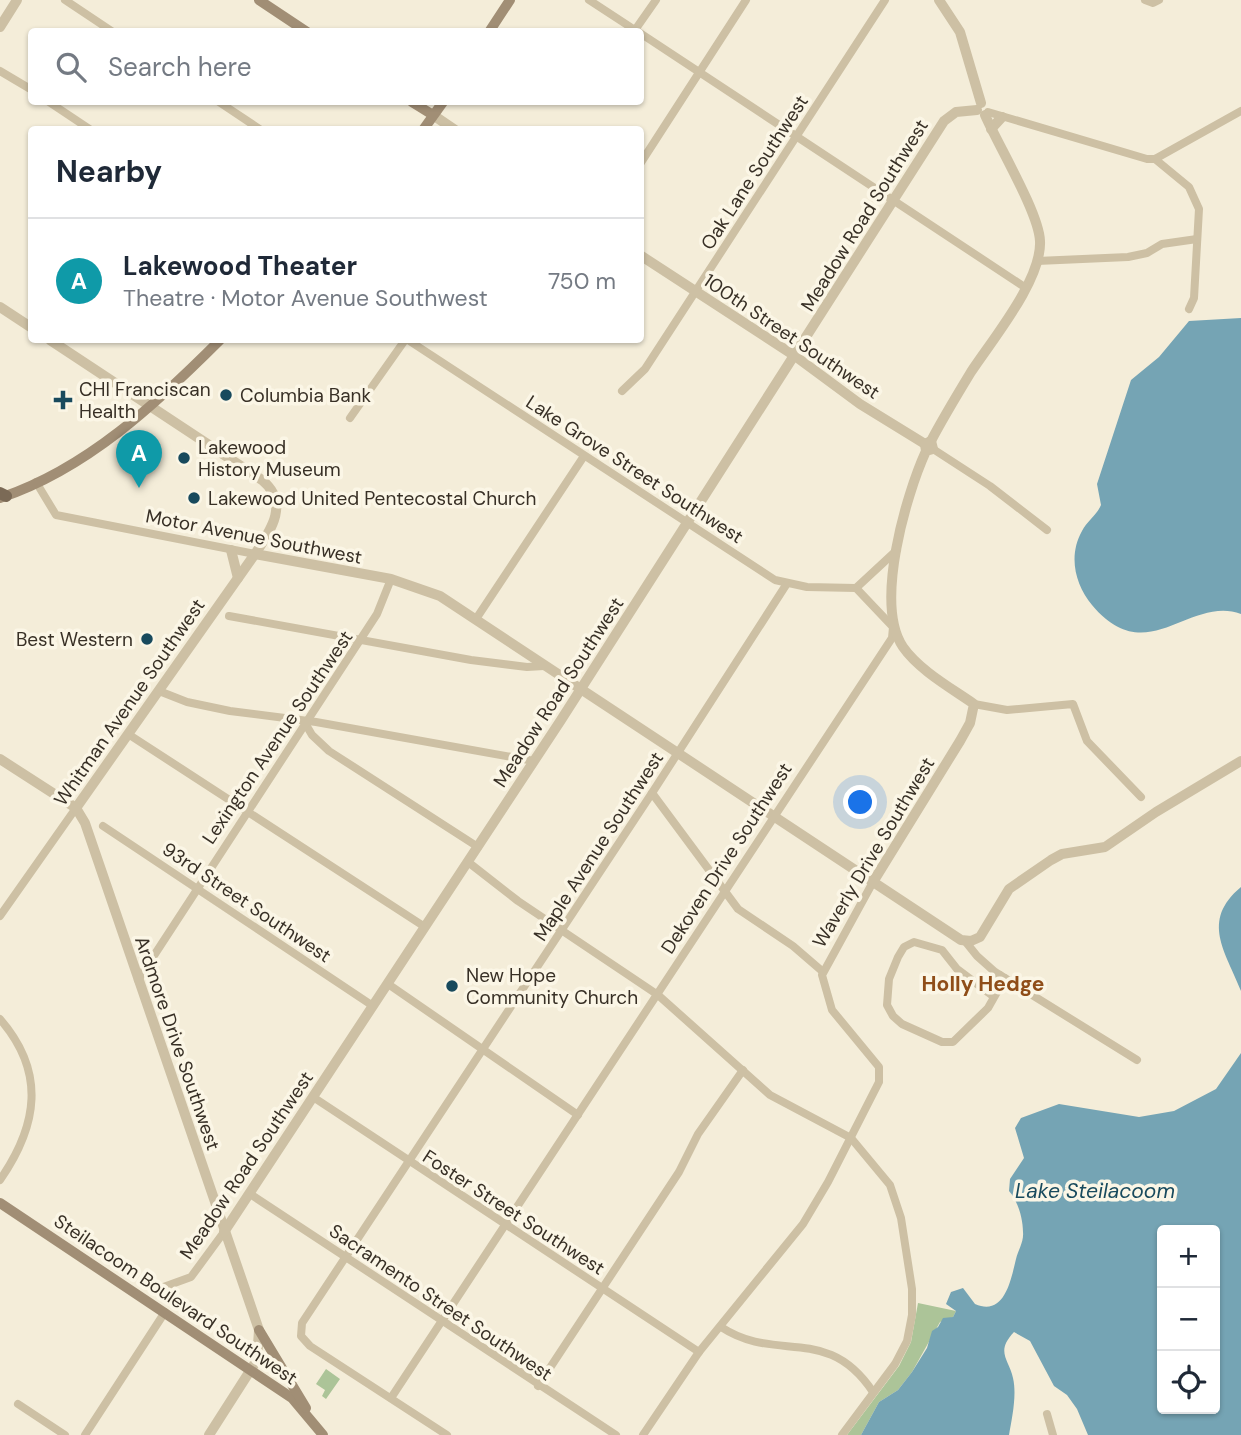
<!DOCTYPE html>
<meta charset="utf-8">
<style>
body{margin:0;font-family:"DM Sans",sans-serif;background:#f2f2f3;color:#1f2937}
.controls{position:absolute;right:21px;bottom:21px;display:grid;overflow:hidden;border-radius:7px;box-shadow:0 2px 5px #0004}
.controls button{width:63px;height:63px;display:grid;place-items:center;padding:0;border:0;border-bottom:2px solid #e0e1e3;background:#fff;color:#1f2937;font:35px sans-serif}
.you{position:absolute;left:861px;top:803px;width:24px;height:24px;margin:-18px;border:5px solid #fff;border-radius:50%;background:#1a73e8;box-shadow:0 0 0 10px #1a73e833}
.badge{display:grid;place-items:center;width:46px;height:46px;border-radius:50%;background:#184a5d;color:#fff;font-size:23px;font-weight:700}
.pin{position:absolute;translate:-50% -58px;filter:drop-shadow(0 2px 4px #0008)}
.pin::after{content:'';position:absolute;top:37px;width:24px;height:21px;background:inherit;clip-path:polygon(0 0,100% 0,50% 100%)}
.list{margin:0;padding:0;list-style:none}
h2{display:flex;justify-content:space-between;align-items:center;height:91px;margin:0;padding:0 28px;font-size:30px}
h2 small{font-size:23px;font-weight:400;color:#747a83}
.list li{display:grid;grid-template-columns:46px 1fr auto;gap:21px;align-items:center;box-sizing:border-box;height:126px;padding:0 28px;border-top:2px solid #e0e1e3}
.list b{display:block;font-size:26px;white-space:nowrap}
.list p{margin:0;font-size:23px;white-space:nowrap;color:#747a83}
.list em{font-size:23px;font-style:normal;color:#747a83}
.icon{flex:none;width:38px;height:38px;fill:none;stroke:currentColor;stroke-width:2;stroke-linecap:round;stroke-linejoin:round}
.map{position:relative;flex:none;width:1241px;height:1435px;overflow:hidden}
.search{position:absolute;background:#fff;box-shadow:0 2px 5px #0004;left:28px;top:28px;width:616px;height:77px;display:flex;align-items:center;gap:18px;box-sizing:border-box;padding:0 24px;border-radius:7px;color:#747a83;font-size:26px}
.panel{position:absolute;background:#fff;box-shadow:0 2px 5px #0004;left:28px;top:126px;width:616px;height:217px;border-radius:7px}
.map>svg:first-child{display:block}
</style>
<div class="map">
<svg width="1241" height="1435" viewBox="0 0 1241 1435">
<rect width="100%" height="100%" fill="#f4edd9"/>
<!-- green -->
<g fill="#acc498">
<polygon points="918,1303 956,1311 953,1317 940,1322 912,1372 898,1390 879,1402 861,1435 847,1435 899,1366 911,1342"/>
<polygon points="326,1369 340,1379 326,1399 322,1396 325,1390 316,1384"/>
</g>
<!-- water -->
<g fill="#75a4b4" fill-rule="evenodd">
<path d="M1241,318V614C1189,595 1147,671 1092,605C1075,584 1068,556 1082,531C1087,521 1097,515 1101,505L1097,484L1131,380L1159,357L1189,321Z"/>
<path d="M1241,887V991C1226,952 1200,921 1241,887Z"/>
<path d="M1241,1053V1435H1088L1077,1409L1067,1395L1054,1386L1030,1341L1014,1332C995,1352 1009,1359 1013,1378C1017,1395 1012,1418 1009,1435H861L879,1402L898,1390L912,1372L927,1348L932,1331L938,1327L943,1318L953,1317L956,1311L946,1304L951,1292L963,1288L975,1304C1005,1317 1011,1279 1016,1259C1018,1250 1024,1242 1023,1232C1023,1219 1018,1201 1009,1191L1010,1179L1024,1158L1015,1128L1021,1118L1059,1104L1139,1117L1174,1111L1216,1089ZM1215,1230V1409H1162V1230Z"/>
</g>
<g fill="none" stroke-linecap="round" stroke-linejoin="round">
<!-- minor -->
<g stroke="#cdc0a4" stroke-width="8">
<polyline points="65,0 113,32"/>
<polyline points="589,0 638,32"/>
<polyline points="1145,0 1153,3 1159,0"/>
<polyline points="635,30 656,0"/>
<polyline points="640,33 1026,288"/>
<polyline points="0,71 32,90"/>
<polyline points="49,102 91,130"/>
<polyline points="219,102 261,130"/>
<polyline points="988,112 1147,159 1155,159 1241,111"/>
<polyline points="1155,159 1189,187 1199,209 1194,298 1189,309"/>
<polyline points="640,164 746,0"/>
<polyline points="1037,261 1128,257 1147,253 1162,244 1197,239"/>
<polyline points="622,391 645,369 885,0"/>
<polyline points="350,418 405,340"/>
<polyline points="933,449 990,486 1047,530"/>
<polyline points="36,482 56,515 255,554"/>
<polyline points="856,588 897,550"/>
<polyline points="229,616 471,660 527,667 544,666"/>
<polyline points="476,619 584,456"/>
<polyline points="159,691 187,702 230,711 316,722 534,761"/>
<polyline points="974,704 1007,710 1073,704 1087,741 1141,797"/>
<polyline points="305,723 312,735 329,751 478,847"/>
<polyline points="128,734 425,927"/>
<polyline points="652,793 738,909 793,946 822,971"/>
<polyline points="103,826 373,1006"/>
<polyline points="468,862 518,901 658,995 770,1095 851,1138 890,1185 901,1218 912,1289 912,1315 907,1341 895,1364 842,1435"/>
<polyline points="0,916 76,808"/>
<polyline points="965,941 977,956 995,972 1137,1060"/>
<polyline points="138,980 377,614 391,579"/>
<polyline points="388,984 578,1115"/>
<polyline points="988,992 1000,975"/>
<polyline points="993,996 957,969 942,950 914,942 904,947 898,957 889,979 887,1005 893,1016 902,1024 942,1042 953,1042 988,1008 1005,978"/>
<path d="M0,1019C46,1072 38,1125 0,1180"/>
<polyline points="313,1097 699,1352"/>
<polyline points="250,1194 616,1435"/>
<polyline points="158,1289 191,1277 224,1232"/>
<path d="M721,1327C777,1364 827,1323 873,1392"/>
<polyline points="538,1386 679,1172 698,1134 743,1070"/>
<polyline points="391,1398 892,638 893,627 856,588 807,587 775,580 408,340"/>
<polyline points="18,1404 65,1435"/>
<polyline points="1047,1414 1053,1435"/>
<polyline points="85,1435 165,1312"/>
<polyline points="447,1435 310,1346 301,1336 302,1323 652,793 786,585"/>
<polyline points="643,1435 699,1352 803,1224 828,1182 879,1082 879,1067 832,1010 822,975 873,882"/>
</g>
<!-- tertiary -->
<g stroke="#cdc0a4" stroke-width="10">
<polyline points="939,0 960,32 981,103"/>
<polyline points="0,27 17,0"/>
<polyline points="433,115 455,130"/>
<polyline points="991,129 1002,117"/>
<polyline points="640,255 795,356 860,404 925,444"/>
<polyline points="0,307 32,328"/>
<path d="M50,340L262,480C290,503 271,530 255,554L76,808"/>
<path d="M931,441C943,418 957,395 971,372C992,340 1042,280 1040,241C1039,213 998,145 985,115"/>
<polyline points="231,550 238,578"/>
<polyline points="255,554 391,579 440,596 961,940 971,941 980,937 1009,889 1051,860 1062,854 1105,847 1156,812 1241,761"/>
<polyline points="0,759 76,808 85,823 259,1330 257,1360 209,1435"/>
<path d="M873,882L960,741L970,723L974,704C951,688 919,670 903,647C874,604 906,495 926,451L925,444L931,441L933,449L926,451"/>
<polyline points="224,1232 561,720 944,121 956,112 977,110"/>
</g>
<!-- secondary -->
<g stroke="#a18e75" stroke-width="10">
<polyline points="259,0 307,32"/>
<polyline points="489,32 510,0"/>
<polyline points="412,102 433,115"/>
<polyline points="423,130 443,102"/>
<path d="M0,498C87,469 157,403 220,340"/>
<polyline points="0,1203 292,1398 323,1435"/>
<polyline points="259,1330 306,1408"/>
</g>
<!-- primary -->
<polyline stroke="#7b6a56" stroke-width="12" points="0,493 6,496"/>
</g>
<!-- markers -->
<g fill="#184a5d" stroke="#fbf6e6" stroke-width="2.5">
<circle cx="226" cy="395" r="7"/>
<path d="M59.5 389.5h7v7h7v7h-7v7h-7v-7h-7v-7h7z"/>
<circle cx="184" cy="458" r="7"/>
<circle cx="194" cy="498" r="7"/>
<circle cx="147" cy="639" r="7"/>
<circle cx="452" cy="986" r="7"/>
</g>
<g text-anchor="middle" stroke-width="7" stroke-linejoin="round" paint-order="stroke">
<!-- street labels -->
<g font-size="19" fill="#383026" stroke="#fbf6e6">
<text transform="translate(754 172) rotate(-57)" y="7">Oak Lane Southwest</text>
<text transform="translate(864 215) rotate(-58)" y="7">Meadow Road Southwest</text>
<text transform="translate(792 336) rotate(34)" y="7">100th Street Southwest</text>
<text transform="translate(635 469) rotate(33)" y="7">Lake Grove Street Southwest</text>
<text transform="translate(254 536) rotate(11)" y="7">Motor Avenue Southwest</text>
<text transform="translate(558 692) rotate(-57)" y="7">Meadow Road Southwest</text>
<text transform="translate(129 702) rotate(-55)" y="7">Whitman Avenue Southwest</text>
<text transform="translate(277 737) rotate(-56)" y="7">Lexington Avenue Southwest</text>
<text transform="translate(598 846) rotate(-57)" y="7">Maple Avenue Southwest</text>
<text transform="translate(873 852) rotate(-59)" y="7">Waverly Drive Southwest</text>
<text transform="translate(726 858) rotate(-57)" y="7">Dekoven Drive Southwest</text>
<text transform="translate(247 902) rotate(34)" y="7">93rd Street Southwest</text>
<text transform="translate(178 1043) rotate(71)" y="7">Ardmore Drive Southwest</text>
<text transform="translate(246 1165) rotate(-56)" y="7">Meadow Road Southwest</text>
<text transform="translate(514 1212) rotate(33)" y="7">Foster Street Southwest</text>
<text transform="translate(176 1299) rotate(34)" y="7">Steilacoom Boulevard Southwest</text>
<text transform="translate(441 1302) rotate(34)" y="7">Sacramento Street Southwest</text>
</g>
<!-- poi labels -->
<g font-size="19" fill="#383026" stroke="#fbf6e6" text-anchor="start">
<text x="79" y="396">CHI Franciscan<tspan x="79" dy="22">Health</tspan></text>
<text x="240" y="402">Columbia Bank</text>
<text x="198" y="454">Lakewood<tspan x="198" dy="22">History Museum</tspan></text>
<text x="208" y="505">Lakewood United Pentecostal Church</text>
<text x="133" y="646" text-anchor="end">Best Western</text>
<text x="466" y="982">New Hope<tspan x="466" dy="22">Community Church</tspan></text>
</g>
<!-- neighbourhood labels -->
<g font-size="21" font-weight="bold" fill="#8f4d18" stroke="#fbf6e6">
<text x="983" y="991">Holly Hedge</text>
</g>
<!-- water labels -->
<g font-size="21" font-style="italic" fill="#184a5d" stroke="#fbf6e6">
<text x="1095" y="1198">Lake Steilacoom</text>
</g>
</g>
</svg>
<div class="controls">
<button>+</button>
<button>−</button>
<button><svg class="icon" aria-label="locate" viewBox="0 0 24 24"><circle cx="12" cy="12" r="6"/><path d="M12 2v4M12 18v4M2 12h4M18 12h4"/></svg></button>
</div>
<div class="you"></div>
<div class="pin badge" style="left:139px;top:488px;background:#0f9aa8">A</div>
<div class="search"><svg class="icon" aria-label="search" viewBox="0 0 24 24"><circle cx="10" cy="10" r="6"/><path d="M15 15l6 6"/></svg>Search here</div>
<section class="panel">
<h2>Nearby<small></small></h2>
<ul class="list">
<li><span class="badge" style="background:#0f9aa8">A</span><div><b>Lakewood Theater</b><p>Theatre · Motor Avenue Southwest</p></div><em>750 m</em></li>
</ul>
</section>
</div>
